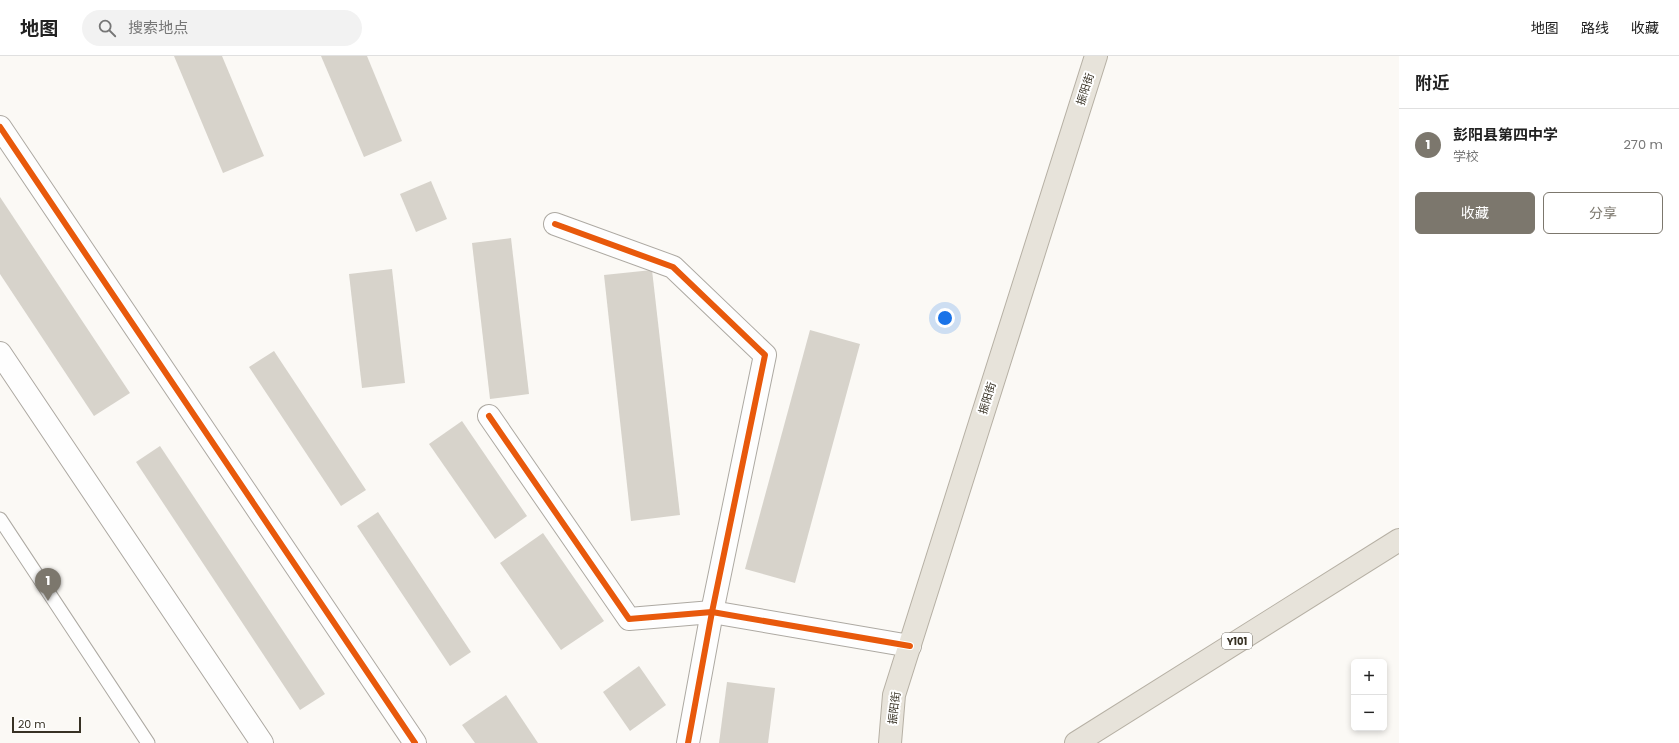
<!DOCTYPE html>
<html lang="zh">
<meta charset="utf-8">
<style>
body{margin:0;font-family:Poppins,"Noto Sans SC",sans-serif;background:#f2f2f2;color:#222}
.controls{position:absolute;right:12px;bottom:12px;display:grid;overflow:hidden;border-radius:6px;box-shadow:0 2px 6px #0003}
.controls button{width:36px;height:36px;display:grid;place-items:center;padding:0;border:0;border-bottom:1px solid #e0e0e0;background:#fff;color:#222;font:20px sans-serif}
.scale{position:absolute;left:12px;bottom:10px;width:69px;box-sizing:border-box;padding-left:4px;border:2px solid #373124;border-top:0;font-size:11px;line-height:14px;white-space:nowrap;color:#373124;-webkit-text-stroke:3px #fff;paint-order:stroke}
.you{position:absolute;left:945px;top:262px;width:14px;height:14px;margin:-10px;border:3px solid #fff;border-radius:50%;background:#1a73e8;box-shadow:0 0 0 6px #1a73e833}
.badge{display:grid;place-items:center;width:26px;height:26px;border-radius:50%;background:#7c776d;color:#fff;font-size:13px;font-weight:700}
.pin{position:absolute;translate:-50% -33px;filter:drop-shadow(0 1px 2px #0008)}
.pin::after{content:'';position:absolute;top:21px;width:14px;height:12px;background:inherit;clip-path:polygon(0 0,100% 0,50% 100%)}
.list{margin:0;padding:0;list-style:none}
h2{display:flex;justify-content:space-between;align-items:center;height:52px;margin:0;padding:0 16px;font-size:17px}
h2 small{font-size:13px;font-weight:400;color:#767676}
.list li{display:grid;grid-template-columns:26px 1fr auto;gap:12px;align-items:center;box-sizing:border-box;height:72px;padding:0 16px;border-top:1px solid #e0e0e0}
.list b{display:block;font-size:15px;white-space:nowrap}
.list p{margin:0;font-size:13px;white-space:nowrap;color:#767676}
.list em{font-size:13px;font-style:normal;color:#767676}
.actions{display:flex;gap:8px;padding:12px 16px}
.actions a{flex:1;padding:9px 0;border:1px solid #7c776d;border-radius:6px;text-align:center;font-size:14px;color:#7c776d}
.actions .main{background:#7c776d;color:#fff}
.icon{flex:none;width:22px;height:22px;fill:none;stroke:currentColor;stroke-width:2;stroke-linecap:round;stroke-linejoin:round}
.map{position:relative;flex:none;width:1399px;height:687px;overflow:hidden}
header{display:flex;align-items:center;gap:24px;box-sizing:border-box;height:56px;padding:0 20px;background:#fff;border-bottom:1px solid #e0e0e0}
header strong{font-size:19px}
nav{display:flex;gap:22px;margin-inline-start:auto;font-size:14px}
.search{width:280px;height:36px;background:#f2f2f2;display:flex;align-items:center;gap:10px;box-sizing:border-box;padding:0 14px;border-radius:22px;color:#767676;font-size:15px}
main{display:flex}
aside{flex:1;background:#fff}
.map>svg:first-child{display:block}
</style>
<header>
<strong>地图</strong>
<div class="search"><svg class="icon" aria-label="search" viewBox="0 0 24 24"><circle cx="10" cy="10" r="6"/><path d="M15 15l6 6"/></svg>搜索地点</div>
<nav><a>地图</a><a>路线</a><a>收藏</a></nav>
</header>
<main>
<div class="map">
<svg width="1399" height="687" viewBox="0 0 1399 687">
<rect width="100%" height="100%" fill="#fbf9f5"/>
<!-- building -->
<g fill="#d7d3cb">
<polygon points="174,0 222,0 264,100 223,117"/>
<polygon points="321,0 367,0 402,85 364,101"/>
<polygon points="431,125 447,163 416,176 400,138"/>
<polygon points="0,141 130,337 94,360 0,218"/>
<polygon points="511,182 529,338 490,343 472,187"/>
<polygon points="392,213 405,327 362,332 349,218"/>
<polygon points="652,214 680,459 631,465 604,219"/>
<polygon points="810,274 860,288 795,527 745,513"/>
<polygon points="274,295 366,434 341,450 249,311"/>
<polygon points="462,365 527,460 495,483 429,388"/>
<polygon points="160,390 325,638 300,654 136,406"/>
<polygon points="378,456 471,596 450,610 357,470"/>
<polygon points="543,477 604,565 561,594 500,507"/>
<polygon points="639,610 666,649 630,675 603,636"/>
<polygon points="727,626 775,632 768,687 719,687"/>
<polygon points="506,639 538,687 475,687 462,669"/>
</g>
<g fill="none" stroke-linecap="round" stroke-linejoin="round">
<defs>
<polyline id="service" points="0,463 148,687"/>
<g id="minor">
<polyline points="0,71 415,687"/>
<polyline points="555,168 673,211 765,299 712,556 688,687"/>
<polyline points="489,360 629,563 712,556 910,590"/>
</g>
<polyline id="tertiary" points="0,297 262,687"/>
<g id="trunk">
<polyline points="890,687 894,639 1096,0"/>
<polyline points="1076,687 1399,484"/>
</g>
</defs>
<!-- service casing -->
<use href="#service" stroke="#ada9a2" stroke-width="15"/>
<!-- minor casing -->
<use href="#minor" stroke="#ada9a2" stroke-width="24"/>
<!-- tertiary casing -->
<use href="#tertiary" stroke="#ada9a2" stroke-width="24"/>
<!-- trunk casing -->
<use href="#trunk" stroke="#b6b0a4" stroke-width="24"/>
<!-- service -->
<use href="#service" stroke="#fefefe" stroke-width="13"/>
<!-- minor -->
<use href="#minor" stroke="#fefefe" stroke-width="22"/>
<!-- tertiary -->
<use href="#tertiary" stroke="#fefefe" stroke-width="22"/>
<!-- trunk -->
<use href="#trunk" stroke="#e7e3da" stroke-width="22"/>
<defs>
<g id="cycleway">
<polyline points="0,71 415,687"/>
<polyline points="555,168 673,211 765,299 712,556 688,687"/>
<polyline points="489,360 629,563 712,556 910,590"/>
</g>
</defs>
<!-- cycleway casing -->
<use href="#cycleway" stroke="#fff" stroke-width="8"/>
<!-- cycleway -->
<use href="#cycleway" stroke="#e8590c" stroke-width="6"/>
</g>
<g text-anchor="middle" stroke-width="4" stroke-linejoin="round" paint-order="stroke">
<!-- shield labels -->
<rect fill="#fff" stroke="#736f66" stroke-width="1" x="1222" y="577" width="30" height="16" rx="3"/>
<g font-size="10" font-weight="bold" fill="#373124">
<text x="1237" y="589">Y101</text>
</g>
<!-- street labels -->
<g font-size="11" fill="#373124" stroke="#fff">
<text transform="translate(1085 33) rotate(-72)" y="4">振阳街</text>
<text transform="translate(987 342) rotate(-73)" y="4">振阳街</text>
<text transform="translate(894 652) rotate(-83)" y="4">振阳街</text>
</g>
</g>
</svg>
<div class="controls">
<button>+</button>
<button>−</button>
</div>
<div class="scale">20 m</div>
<div class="you"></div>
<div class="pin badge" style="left:48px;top:545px">1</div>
</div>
<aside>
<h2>附近<small></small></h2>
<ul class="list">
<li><span class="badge">1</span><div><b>彭阳县第四中学</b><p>学校</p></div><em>270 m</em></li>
</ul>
<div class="actions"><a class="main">收藏</a><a>分享</a></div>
</aside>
</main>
